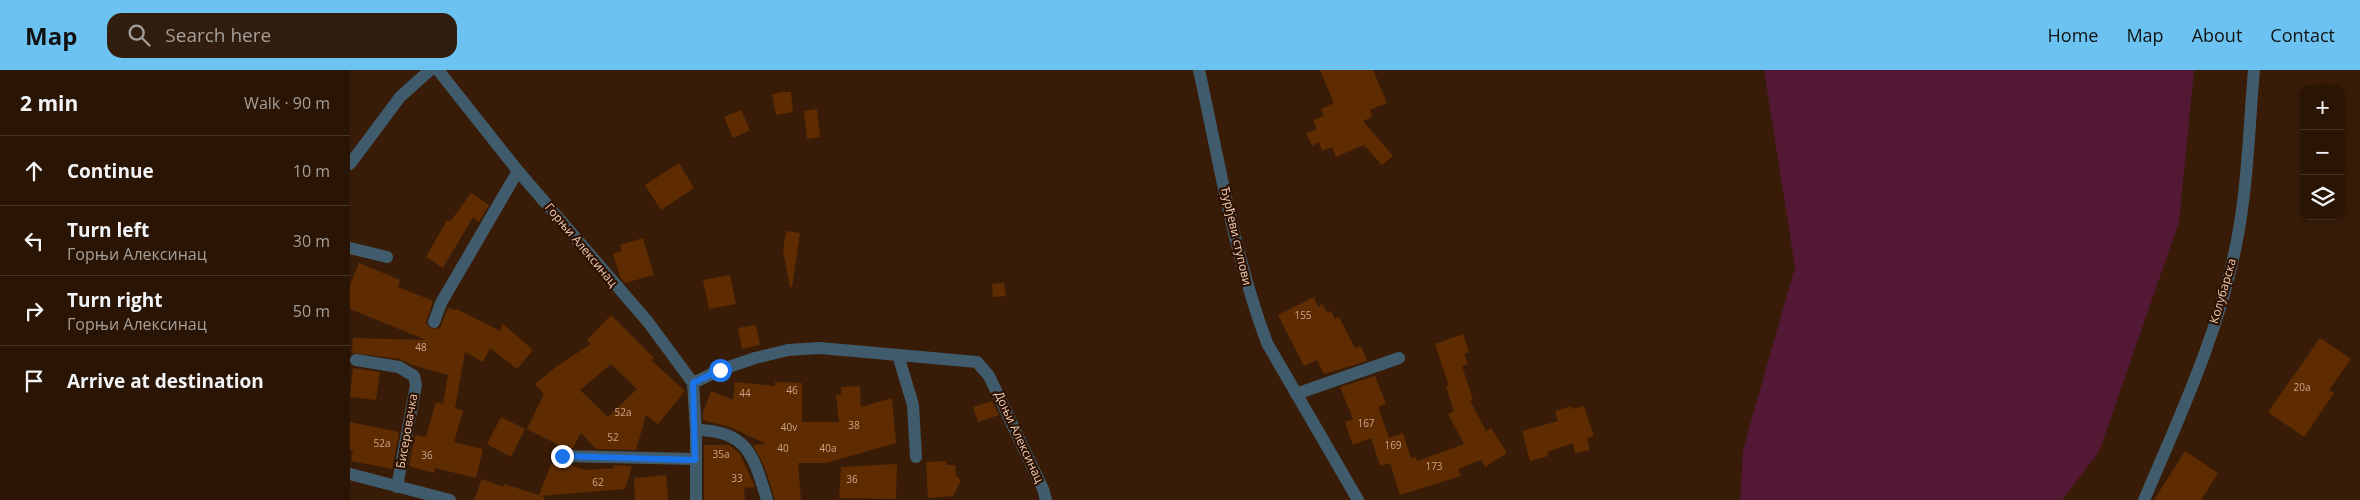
<!DOCTYPE html>
<meta charset="utf-8">
<style>
body{margin:0;font-family:"Open Sans",sans-serif;background:#321e0f;color:#f1f3f6}
.controls{position:absolute;right:15px;top:15px;display:grid;overflow:hidden;border-radius:10px;box-shadow:0 2px 8px #0003}
.controls button{width:45px;height:45px;display:grid;place-items:center;padding:0;border:0;border-bottom:1px solid #463427;background:#2a1505;color:#f1f3f6;font:25px sans-serif}
.stop{position:absolute;width:15px;height:15px;margin:-11px;border:4px solid #1a73e8;border-radius:50%;background:#fff}
.stop.end{background:#1a73e8;border-color:#fff;box-shadow:0 1px 5px #0008}
.list{margin:0;padding:0;list-style:none}
h2{display:flex;justify-content:space-between;align-items:center;height:65px;margin:0;padding:0 20px;font-size:21px}
h2 small{font-size:16px;font-weight:400;color:#a59f9a}
.list li{display:grid;grid-template-columns:32px 1fr auto;gap:15px;align-items:center;box-sizing:border-box;height:70px;padding:0 20px;border-top:1px solid #463427}
.list b{display:block;font-size:19px;white-space:nowrap}
.list p{margin:0;font-size:16px;white-space:nowrap;color:#a59f9a}
.list em{font-size:16px;font-style:normal;color:#a59f9a}
.icon{flex:none;width:28px;height:28px;fill:none;stroke:currentColor;stroke-width:2;stroke-linecap:round;stroke-linejoin:round}
.map{position:relative;flex:none;width:2010px;height:430px;overflow:hidden}
header{display:flex;align-items:center;gap:30px;box-sizing:border-box;height:70px;padding:0 25px;background:#6cc3f2;color:#111}
header strong{font-size:24px}
nav{display:flex;gap:28px;margin-inline-start:auto;font-size:18px}
.search{width:350px;height:45px;background:#321e0f;display:flex;align-items:center;gap:12px;box-sizing:border-box;padding:0 18px;border-radius:15px;color:#a59f9a;font-size:19px}
main{display:flex}
aside{flex:1;background:#2a1505}
.map>svg:first-child{display:block}
</style>
<header>
<strong>Map</strong>
<div class="search"><svg class="icon" aria-label="search" viewBox="0 0 24 24"><circle cx="10" cy="10" r="6"/><path d="M15 15l6 6"/></svg>Search here</div>
<nav><a>Home</a><a>Map</a><a>About</a><a>Contact</a></nav>
</header>
<main>
<aside>
<h2>2 min<small>Walk · 90 m</small></h2>
<ul class="list">
<li><svg class="icon" aria-label="ahead" viewBox="0 0 24 24"><path d="M12 20V5M6 11l6-6 6 6"/></svg><div><b>Continue</b></div><em>10 m</em></li>
<li><svg class="icon" aria-label="left" viewBox="0 0 24 24"><path d="M17 20v-9H6M10 6l-5 5 5 5"/></svg><div><b>Turn left</b><p>Горњи Алексинац</p></div><em>30 m</em></li>
<li><svg class="icon" aria-label="right" viewBox="0 0 24 24"><path d="M7 20v-9h11M14 6l5 5-5 5"/></svg><div><b>Turn right</b><p>Горњи Алексинац</p></div><em>50 m</em></li>
<li><svg class="icon" aria-label="arrive" viewBox="0 0 24 24"><path d="M6 21V4h12l-3 4 3 4H6"/></svg><div><b>Arrive at destination</b></div></li>
</ul>
</aside>
<div class="map">
<svg width="2010" height="430" viewBox="0 0 2010 430">
<rect width="100%" height="100%" fill="#381c07"/>
<!-- green -->
<polygon fill="#521834" points="1414,0 1844,0 1829,152 1749,382 1712,430 1390,430 1393,380 1445,197"/>
<!-- building -->
<g fill="#5e2c00" fill-rule="evenodd">
<polygon points="970,0 1023,0 1037,33 1020,40 1022,47 1013,51 1043,86 1032,95 1014,75 986,87 982,77 972,81 969,72 962,76 956,63 967,59 963,50 974,46 971,39 984,33"/>
<polygon points="431,22 441,22 443,42 426,45 422,25"/>
<polygon points="467,39 470,67 457,69 454,41"/>
<polygon points="391,40 400,60 383,68 374,47"/>
<polygon points="329,93 344,118 311,140 295,115"/>
<polygon points="121,123 139,135 129,152 123,147 93,198 76,187 97,150 100,152"/>
<polygon points="436,161 450,163 442,217 440,217 433,181"/>
<polygon points="293,168 304,205 275,213 270,207 263,184 272,181 270,175"/>
<polygon points="9,193 50,210 48,217 83,231 76,253 81,259 90,258 98,238 105,240 106,239 150,261 153,254 183,280 167,299 140,278 133,292 115,282 105,338 113,341 104,372 133,379 126,408 85,398 84,403 59,396 65,365 76,367 86,332 93,334 98,305 62,295 50,289 2,283 3,268 76,270 0,239 0,215"/>
<polygon points="380,205 386,234 359,239 353,210"/>
<polygon points="654,213 656,226 643,227 642,214"/>
<polygon points="964,227 968,237 972,234 977,243 981,241 985,249 989,247 1005,278 1011,276 1017,291 974,304 967,290 954,296 928,245"/>
<path d="M261,245L304,288L301,290L335,321L308,354L296,345L286,380L246,379L231,363L223,378L207,380L209,375L177,359L194,324L185,314L207,296L241,274L237,270ZM261,294L287,319L258,347L230,320Z"/>
<polygon points="406,255 410,275 392,279 388,258"/>
<polygon points="1113,264 1119,282 1114,284 1118,294 1112,296 1123,330 1120,331 1136,361 1141,358 1157,383 1135,397 1131,390 1108,399 1111,406 1050,425 1040,393 1030,396 1021,368 1003,375 995,352 1003,349 990,317 1025,306 1036,334 1028,337 1039,368 1053,363 1061,388 1066,387 1067,391 1114,374 1098,344 1104,341 1096,317 1099,316 1085,274"/>
<polygon points="1970,268 2001,289 1979,320 1984,323 1954,367 1918,342"/>
<polygon points="3,298 30,302 26,330 0,327"/>
<polygon points="385,312 425,316 425,312 452,313 452,352 489,352 486,325 491,325 491,317 510,316 511,337 542,328 546,373 476,393 448,393 451,430 425,430 415,398 403,375 416,374 380,357 353,350 353,342 361,321 383,330"/>
<polygon points="642,331 649,345 628,352 623,337"/>
<polygon points="1221,336 1223,339 1234,336 1244,366 1237,368 1240,380 1225,383 1223,373 1197,382 1198,386 1180,391 1172,361 1208,351 1205,341"/>
<polygon points="151,347 175,359 161,387 137,374"/>
<polygon points="0,352 49,362 42,399 1,391 3,380 0,380"/>
<polygon points="354,375 379,375 390,384 405,417 394,418 395,430 354,430"/>
<polygon points="1835,381 1868,403 1851,430 1804,430"/>
<polygon points="204,387 208,393 219,394 234,400 265,398 263,395 282,396 275,419 190,426 194,427 194,430 124,430 132,409 153,417 154,414 189,425"/>
<polygon points="596,391 596,395 605,395 606,406 611,410 603,426 578,428 576,392"/>
<polygon points="547,394 546,429 489,428 491,397"/>
<polygon points="316,405 318,430 285,430 284,408"/>
</g>
<g fill="none" stroke-linecap="round" stroke-linejoin="round">
<!-- street -->
<g stroke="#405b6b" stroke-width="12">
<polyline points="88,0 168,101 298,252 343,313 346,360 346,430"/>
<path d="M849,0C869,91 884,185 917,273L1008,430"/>
<polyline points="0,94 50,27 80,0"/>
<polyline points="0,178 37,187"/>
<polyline points="84,252 91,233 168,101"/>
<polyline points="548,285 563,335 566,387"/>
<polyline points="6,290 49,297 64,306 66,315 47,417"/>
<polyline points="343,313 370,300 405,288 438,280 470,278 627,292 639,306 693,419 696,430"/>
<polyline points="946,324 1049,288"/>
<path d="M346,360C398,360 404,387 417,430"/>
<polyline points="212,386 345,389"/>
<polyline points="0,404 100,430"/>
<path d="M1794,430C1830,346 1870,260 1887,170C1898,114 1899,56 1904,0"/>
</g>
</g>
<g fill="none" stroke-linecap="round" stroke-linejoin="round">
<!-- route -->
<polyline stroke="#1a73e8" stroke-width="6" points="212,386 345,390 343,313 370,300"/>
</g>
<g text-anchor="middle" stroke-width="4.5" stroke-linejoin="round" paint-order="stroke">
<!-- number labels -->
<g font-size="10" fill="#cba68c">
<text x="953" y="249">155</text>
<text x="71" y="281">48</text>
<text x="1952" y="321">20a</text>
<text x="442" y="324">46</text>
<text x="395" y="327">44</text>
<text x="273" y="346">52a</text>
<text x="1016" y="357">167</text>
<text x="504" y="359">38</text>
<text x="439" y="361">40v</text>
<text x="263" y="371">52</text>
<text x="32" y="377">52a</text>
<text x="1043" y="379">169</text>
<text x="433" y="382">40</text>
<text x="478" y="382">40a</text>
<text x="371" y="388">35a</text>
<text x="77" y="389">36</text>
<text x="1084" y="400">173</text>
<text x="387" y="412">33</text>
<text x="502" y="413">36</text>
<text x="248" y="416">62</text>
</g>
<!-- street labels -->
<g font-size="12" fill="#efcfbb" stroke="#2e1200">
<text transform="translate(886 166) rotate(77)" y="4">Ђурђеви ступови</text>
<text transform="translate(231 175) rotate(50)" y="4">Горњи Алексинац</text>
<text transform="translate(1873 221) rotate(-74)" y="4">Колубарска</text>
<text transform="translate(57 361) rotate(-80)" y="4">Бисеровачка</text>
<text transform="translate(669 367) rotate(65)" y="4">Доњи Алексинац</text>
</g>
</g>
</svg>
<div class="controls">
<button>+</button>
<button>−</button>
<button><svg class="icon" aria-label="layers" viewBox="0 0 24 24"><path d="M12 4l9 5-9 5-9-5zM3 14l9 5 9-5"/></svg></button>
</div>
<div class="stop" style="left:370px;top:300px"></div>
<div class="stop end" style="left:212px;top:386px"></div>
</div>
</main>
